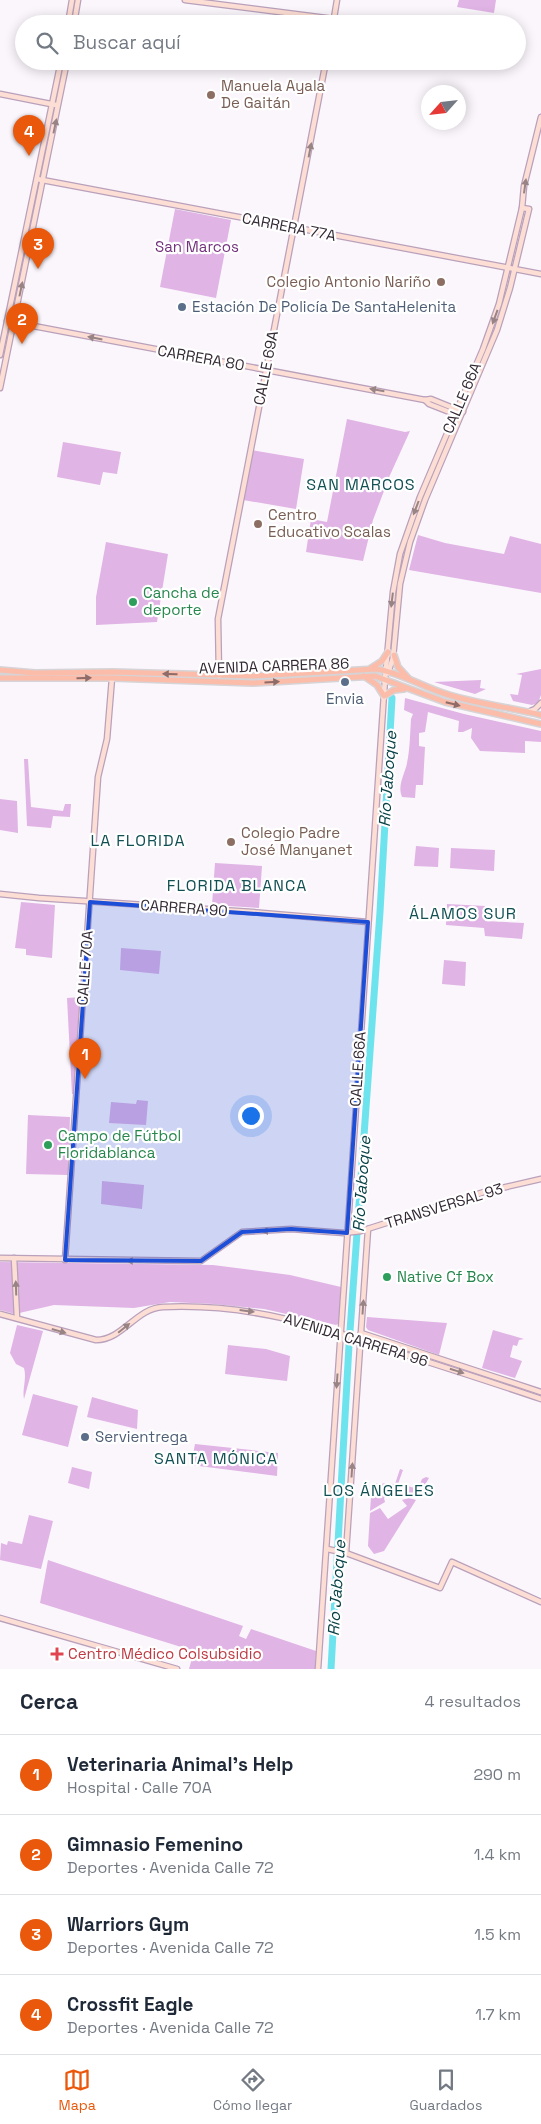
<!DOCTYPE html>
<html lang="es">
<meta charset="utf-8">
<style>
body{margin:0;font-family:"Space Grotesk",sans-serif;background:#f2f2f3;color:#1f2937}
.compass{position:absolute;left:421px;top:85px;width:45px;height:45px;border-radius:50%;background:#fff;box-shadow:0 2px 12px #0003;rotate:243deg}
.you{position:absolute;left:250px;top:1115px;width:18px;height:18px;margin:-12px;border:4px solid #fff;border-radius:50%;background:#1a73e8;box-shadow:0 0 0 8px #1a73e833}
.badge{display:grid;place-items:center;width:32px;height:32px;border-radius:50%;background:#ea580c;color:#fff;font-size:16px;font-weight:700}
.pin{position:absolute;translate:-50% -41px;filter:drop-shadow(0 1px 2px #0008)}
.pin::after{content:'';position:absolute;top:26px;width:18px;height:15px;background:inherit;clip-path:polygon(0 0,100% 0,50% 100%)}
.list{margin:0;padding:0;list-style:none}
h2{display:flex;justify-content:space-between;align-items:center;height:65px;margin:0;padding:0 20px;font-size:21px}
h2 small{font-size:16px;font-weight:400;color:#747a83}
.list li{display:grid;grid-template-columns:32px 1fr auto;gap:15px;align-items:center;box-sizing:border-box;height:80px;padding:0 20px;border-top:1px solid #e0e1e3}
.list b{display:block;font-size:19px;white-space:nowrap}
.list p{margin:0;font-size:16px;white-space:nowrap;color:#747a83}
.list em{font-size:16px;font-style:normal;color:#747a83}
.icon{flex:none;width:28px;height:28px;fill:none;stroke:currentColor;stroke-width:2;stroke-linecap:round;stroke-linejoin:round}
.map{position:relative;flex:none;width:541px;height:1669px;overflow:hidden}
.search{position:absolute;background:#fff;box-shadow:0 2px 12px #0003;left:15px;right:15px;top:15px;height:55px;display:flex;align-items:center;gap:12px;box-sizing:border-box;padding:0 18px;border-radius:28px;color:#747a83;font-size:19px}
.sheet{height:385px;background:#fff}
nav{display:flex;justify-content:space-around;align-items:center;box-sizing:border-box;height:70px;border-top:1px solid #e0e1e3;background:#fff;font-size:14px;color:#747a83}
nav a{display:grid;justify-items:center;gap:2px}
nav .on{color:#ea580c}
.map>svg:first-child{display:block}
</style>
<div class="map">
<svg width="541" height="1669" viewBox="0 0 541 1669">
<rect width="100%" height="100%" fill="#fbf6fc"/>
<!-- green -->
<g fill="#e0b4e5">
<polygon points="459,0 496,0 494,13 457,7"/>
<polygon points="175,209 231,220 216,298 160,287"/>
<polygon points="347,419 405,432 410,431 390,475 373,520 363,561 306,552 311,519 327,522"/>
<polygon points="63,442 121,452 117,474 103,472 100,485 57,477"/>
<polygon points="251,450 304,459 296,509 243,500"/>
<polygon points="418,535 445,543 504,554 510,536 541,544 541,593 409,570"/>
<polygon points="106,542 168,554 157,622 96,625 96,597"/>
<polygon points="541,669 541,695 538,703 532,705 513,701 510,694 518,695 522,675 516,674"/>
<polygon points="481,680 480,688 486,689 475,694 434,682"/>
<path d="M405,698L464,714L541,731V742L525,741V753L480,751L471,738L472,728L463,732H458L459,721L428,712L425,732L419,733V746L425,747L423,785H416L415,798L402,797C397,785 405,774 407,763C410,749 410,734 411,719L413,714L404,710Z"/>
<polygon points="24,759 28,759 31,807 63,811 65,804 71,804 70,817 53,816 51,828 27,826"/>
<polygon points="0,799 17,801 18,833 0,830"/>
<polygon points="416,846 439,848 438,867 414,866"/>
<polygon points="451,848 495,850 494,871 450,868"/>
<polygon points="215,863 262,866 259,908 212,905"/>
<polygon points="21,902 55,905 52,958 26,955 26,949 15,948"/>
<polygon points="447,904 485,906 485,921 524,923 522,939 485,936 484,928 446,925"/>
<polygon points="121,948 161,951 159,974 120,970"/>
<polygon points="444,960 466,962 465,986 442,984"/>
<polygon points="82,997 74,1094 72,1094 67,998"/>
<polygon points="137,1100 148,1101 146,1125 109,1123 111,1102 136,1104"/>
<polygon points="28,1115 70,1117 68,1175 26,1174"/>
<polygon points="102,1181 144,1185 142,1209 101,1204"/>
<polygon points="0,1262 213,1265 290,1275 341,1287 340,1323 336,1325 264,1309 214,1304 170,1302 134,1308 54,1305 15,1314 0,1310"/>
<polygon points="367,1317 447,1323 439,1355 368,1330 366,1327"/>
<path d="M17,1325L43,1331L24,1399C22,1389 27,1379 24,1368L16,1364L10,1353Z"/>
<polygon points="493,1330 524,1339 519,1340 517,1346 513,1345 510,1357 522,1361 515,1378 482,1368"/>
<polygon points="228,1345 266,1349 290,1356 287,1381 225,1374"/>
<polygon points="33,1394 78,1406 68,1447 22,1435"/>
<polygon points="92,1397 138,1410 137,1429 87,1417"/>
<polygon points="195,1444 278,1453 277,1476 191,1465"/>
<polygon points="72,1467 92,1472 89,1489 68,1483"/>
<polygon points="400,1469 403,1470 394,1495 390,1497 385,1490 387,1495 384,1498 385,1502 370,1511 372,1483 395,1484"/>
<path d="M426,1477L429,1478L417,1498C410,1494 402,1500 397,1495L401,1484L418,1489L422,1479Z"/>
<polygon points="409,1498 416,1500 384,1551 374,1554 368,1546 370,1513 380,1508 388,1519 407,1506 402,1500"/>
<polygon points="29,1515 53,1521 41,1569 0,1560 1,1543 7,1545 8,1541 22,1544"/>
<polygon points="48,1560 243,1626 239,1636 246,1639 251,1629 316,1651 315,1669 189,1669 194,1651 40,1603"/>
</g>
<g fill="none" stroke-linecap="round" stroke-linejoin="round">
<!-- river -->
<polyline stroke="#6de3ee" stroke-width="7" points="331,1669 349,1345 380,912 392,698"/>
<defs>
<g id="secondary">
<polyline points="185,0 334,19"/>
<polyline points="68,24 72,0"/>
<polyline points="74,24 78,0"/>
<polyline points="333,24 337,0"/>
<polyline points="0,94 56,105"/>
<polyline points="37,179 541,274"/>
<polyline points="7,321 425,400 431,399 463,412"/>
<polyline points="0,355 61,61"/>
<polyline points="0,388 67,61"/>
<polyline points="425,400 429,404 457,415"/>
<polyline points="388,673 393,658 400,584 410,542 425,500 497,330 510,288 529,209 522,208"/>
<polyline points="219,676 218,619 326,61"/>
<polyline points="528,712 535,709 541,703"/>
<polyline points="0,894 39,898 252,912 368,922"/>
<polyline points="0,1258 201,1261 242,1232 291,1229 344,1233 361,1231 484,1192 541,1179"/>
<polyline points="14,1258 17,1318"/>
<polyline points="65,1260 98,777 107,739 112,678"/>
<path d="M0,1314L96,1340C123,1340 136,1308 163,1307C250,1303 319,1326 400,1353C447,1368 494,1383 541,1399"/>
<polyline points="361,1333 541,1392"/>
<polyline points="327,1549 346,1553 440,1588 452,1562 541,1602"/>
<polyline points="346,1553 368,1229"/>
<polyline points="0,1618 177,1669"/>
<polyline points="318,1669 385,679 393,592 400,554 420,497 483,349 499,304 522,208 524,186 541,117"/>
</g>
<g id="primary">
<polyline points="394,655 398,667 408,678"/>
<polyline points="371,668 382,661 388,652"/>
<path d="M0,670L35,673L113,672L253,676L376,669C399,672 423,687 446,694C477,704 509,707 541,715"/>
<polyline points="364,676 377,685 384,696 394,690 404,689"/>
<polyline points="0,678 112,678 253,683 375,676 445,702 541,724"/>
</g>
</defs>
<!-- secondary casing -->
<use href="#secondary" stroke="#b9a0bb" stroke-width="7"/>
<!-- primary casing -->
<use href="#primary" stroke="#d6d4d7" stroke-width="8"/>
<!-- secondary -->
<use href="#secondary" stroke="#fdded4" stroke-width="4.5"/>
<!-- primary -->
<use href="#primary" stroke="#fbbca9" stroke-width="5"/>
</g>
<!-- one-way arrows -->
<defs><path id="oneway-solid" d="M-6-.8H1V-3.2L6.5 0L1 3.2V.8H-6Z" transform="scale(1.25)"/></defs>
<g fill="#988484">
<use href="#oneway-solid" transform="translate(55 126) rotate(-78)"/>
<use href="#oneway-solid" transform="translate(310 150) rotate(-79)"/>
<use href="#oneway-solid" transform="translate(525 186) rotate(-82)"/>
<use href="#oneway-solid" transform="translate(21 289) rotate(-78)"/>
<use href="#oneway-solid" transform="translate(495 317) rotate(110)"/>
<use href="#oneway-solid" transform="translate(95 338) rotate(-169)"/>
<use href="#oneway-solid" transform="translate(377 390) rotate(-170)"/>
<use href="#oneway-solid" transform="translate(416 508) rotate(111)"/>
<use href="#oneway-solid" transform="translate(392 600) rotate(97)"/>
<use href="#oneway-solid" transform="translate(269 1231) rotate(176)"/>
<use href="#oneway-solid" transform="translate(134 1261) rotate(-179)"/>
<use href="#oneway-solid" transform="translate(16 1288) rotate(-92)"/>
<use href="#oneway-solid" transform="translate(363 1307) rotate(-86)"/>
<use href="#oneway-solid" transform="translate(247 1311) rotate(7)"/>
<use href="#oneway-solid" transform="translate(124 1328) rotate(-39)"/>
<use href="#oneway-solid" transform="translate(59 1331) rotate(16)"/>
<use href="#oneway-solid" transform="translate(457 1371) rotate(18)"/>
<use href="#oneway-solid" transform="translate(337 1381) rotate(94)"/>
<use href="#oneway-solid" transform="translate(352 1470) rotate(-86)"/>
</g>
<g fill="#8e6c69">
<use href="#oneway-solid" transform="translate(170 674) rotate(-179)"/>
<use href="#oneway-solid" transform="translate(84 678) rotate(-2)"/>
<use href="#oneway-solid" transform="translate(272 682) rotate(-3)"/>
<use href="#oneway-solid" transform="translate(453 704) rotate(14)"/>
</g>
<!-- marked area -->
<path fill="#1d4ed8" fill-opacity="0.2" stroke="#1d4ed8" stroke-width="4" stroke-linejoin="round" d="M90,902L368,922L347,1233L291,1229L242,1232L201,1261L65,1260Z"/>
<!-- markers -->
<g fill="#8d6e63" stroke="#fff" stroke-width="2">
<circle cx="211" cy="95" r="5"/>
<circle cx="441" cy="282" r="5"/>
<circle cx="258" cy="524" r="5"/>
<circle cx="231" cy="842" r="5"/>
</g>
<g fill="#5c6f8a" stroke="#fff" stroke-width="2">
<circle cx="182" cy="307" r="5"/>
<circle cx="345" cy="682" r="5"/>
<circle cx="85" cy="1437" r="5"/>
</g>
<g fill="#2e9e5b" stroke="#fff" stroke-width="2">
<circle cx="133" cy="602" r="5"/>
<circle cx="48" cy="1145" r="5"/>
<circle cx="387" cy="1277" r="5"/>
</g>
<path fill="#e0444e" stroke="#fff" stroke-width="2" d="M54.5 1646.5h5v5h5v5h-5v5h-5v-5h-5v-5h5z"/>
<g text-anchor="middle" stroke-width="4.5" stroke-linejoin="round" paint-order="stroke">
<!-- education labels -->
<g font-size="15" fill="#785e54" stroke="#fff" text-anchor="start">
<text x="221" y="91">Manuela Ayala<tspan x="221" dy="17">De Gaitán</tspan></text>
<text x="431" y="287" text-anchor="end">Colegio Antonio Nariño</text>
<text x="268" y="520">Centro<tspan x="268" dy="17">Educativo Scalas</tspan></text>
<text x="241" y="838">Colegio Padre<tspan x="241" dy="17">José Manyanet</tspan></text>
</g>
<!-- street labels -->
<g font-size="15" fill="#342a35" stroke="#fff">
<text transform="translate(289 227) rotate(11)" y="5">CARRERA 77A</text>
<text transform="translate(201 358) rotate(10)" y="5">CARRERA 80</text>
<text transform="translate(266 368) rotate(-79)" y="5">CALLE 69A</text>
<text transform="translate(462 398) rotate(-67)" y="5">CALLE 66A</text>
<text transform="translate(274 666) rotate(-2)" y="5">AVENIDA CARRERA 86</text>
<text transform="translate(184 908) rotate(4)" y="5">CARRERA 90</text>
<text transform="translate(85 968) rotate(-86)" y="5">CALLE 70A</text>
<text transform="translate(358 1069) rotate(-86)" y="5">CALLE 66A</text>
<text transform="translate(444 1206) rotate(-17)" y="5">TRANSVERSAL 93</text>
<text transform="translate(356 1340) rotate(17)" y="5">AVENIDA CARRERA 96</text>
</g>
<!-- park labels -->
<g font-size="15" fill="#74327d" stroke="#fff">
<text x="197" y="252">San Marcos</text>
</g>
<!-- service labels -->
<g font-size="15" fill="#4e5e75" stroke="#fff" text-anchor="start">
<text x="192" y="312">Estación De Policía De SantaHelenita</text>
<text x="345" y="704" text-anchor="middle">Envia</text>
<text x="95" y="1442">Servientrega</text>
</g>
<!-- leisure labels -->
<g font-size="15" fill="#27864d" stroke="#fff" text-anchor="start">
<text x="143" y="598">Cancha de<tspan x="143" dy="17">deporte</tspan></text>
<text x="58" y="1141">Campo de Fútbol<tspan x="58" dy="17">Floridablanca</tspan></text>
<text x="397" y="1282">Native Cf Box</text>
</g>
<!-- health labels -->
<g font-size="15" fill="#be3a42" stroke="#fff" text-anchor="start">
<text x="68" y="1659">Centro Médico Colsubsidio</text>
</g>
<!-- neighbourhood labels -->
<g font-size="16" letter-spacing="1" fill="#125054" stroke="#fff">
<text x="361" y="490">SAN MARCOS</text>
<text x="138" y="846">LA FLORIDA</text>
<text x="237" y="891">FLORIDA BLANCA</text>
<text x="463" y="919">ÁLAMOS SUR</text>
<text x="216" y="1464">SANTA MÓNICA</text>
<text x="379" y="1496">LOS ÁNGELES</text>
</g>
<!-- water labels -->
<g font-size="16" font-style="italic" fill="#074045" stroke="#fff">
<text transform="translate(387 779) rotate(-86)" y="6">Río Jaboque</text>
<text transform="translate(361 1184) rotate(-86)" y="6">Río Jaboque</text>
<text transform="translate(336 1588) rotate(-86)" y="6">Río Jaboque</text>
</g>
</g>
</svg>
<svg class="compass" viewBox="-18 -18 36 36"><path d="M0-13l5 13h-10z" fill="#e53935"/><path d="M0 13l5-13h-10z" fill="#747a83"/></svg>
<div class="you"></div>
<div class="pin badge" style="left:85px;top:1079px">1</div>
<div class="pin badge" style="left:22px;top:344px">2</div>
<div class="pin badge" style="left:38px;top:269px">3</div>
<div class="pin badge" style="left:29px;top:156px">4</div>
<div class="search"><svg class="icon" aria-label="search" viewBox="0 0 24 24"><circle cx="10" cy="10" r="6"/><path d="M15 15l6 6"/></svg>Buscar aquí</div>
</div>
<section class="sheet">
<h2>Cerca<small>4 resultados</small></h2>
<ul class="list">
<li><span class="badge">1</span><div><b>Veterinaria Animal's Help</b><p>Hospital · Calle 70A</p></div><em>290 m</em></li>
<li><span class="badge">2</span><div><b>Gimnasio Femenino</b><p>Deportes · Avenida Calle 72</p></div><em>1.4 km</em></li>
<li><span class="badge">3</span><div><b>Warriors Gym</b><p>Deportes · Avenida Calle 72</p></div><em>1.5 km</em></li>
<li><span class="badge">4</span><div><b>Crossfit Eagle</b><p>Deportes · Avenida Calle 72</p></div><em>1.7 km</em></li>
</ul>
</section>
<nav>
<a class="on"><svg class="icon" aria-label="map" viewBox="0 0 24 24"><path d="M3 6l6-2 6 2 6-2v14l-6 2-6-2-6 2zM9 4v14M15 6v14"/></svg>Mapa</a>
<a><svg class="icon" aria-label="directions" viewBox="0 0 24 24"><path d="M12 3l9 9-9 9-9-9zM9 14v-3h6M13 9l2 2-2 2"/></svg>Cómo llegar</a>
<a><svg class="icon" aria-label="saved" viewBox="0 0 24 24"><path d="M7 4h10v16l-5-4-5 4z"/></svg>Guardados</a>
</nav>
